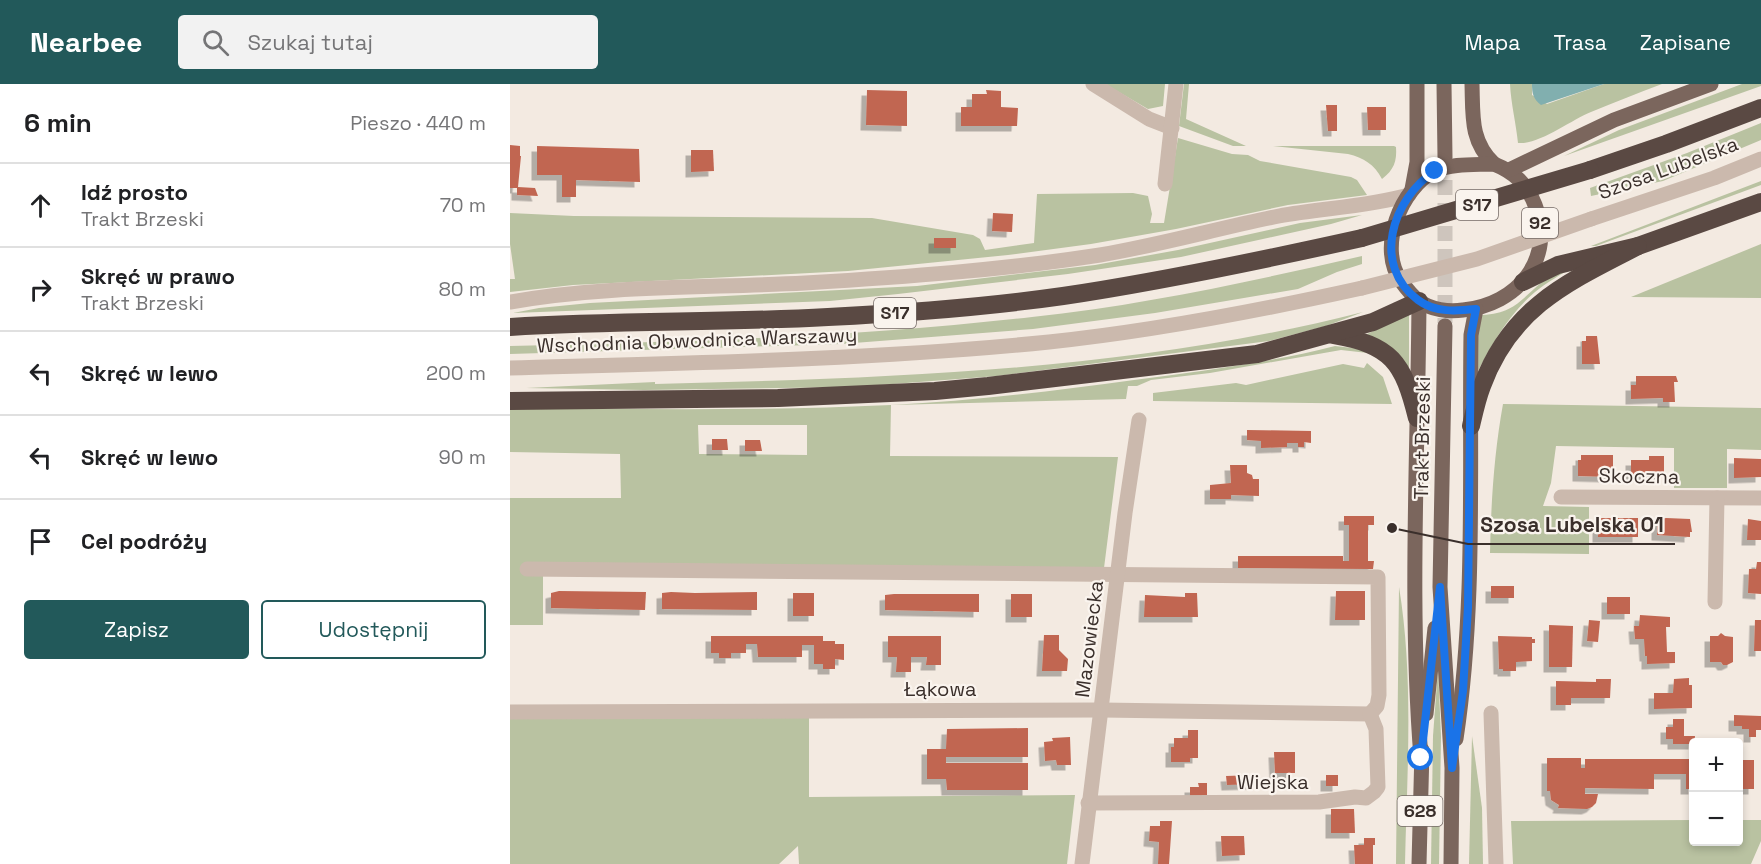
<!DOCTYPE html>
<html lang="pl">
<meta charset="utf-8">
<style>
body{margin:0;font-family:"Space Grotesk",sans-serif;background:#f2f2f2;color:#202124}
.controls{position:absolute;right:18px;bottom:18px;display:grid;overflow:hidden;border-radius:6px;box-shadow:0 3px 9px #0003}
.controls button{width:54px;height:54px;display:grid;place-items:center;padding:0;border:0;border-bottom:2px solid #e0e0e0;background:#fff;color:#202124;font:30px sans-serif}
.stop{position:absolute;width:18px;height:18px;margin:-14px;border:4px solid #1a73e8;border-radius:50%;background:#fff}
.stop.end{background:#1a73e8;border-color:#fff;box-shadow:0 2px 6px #0008}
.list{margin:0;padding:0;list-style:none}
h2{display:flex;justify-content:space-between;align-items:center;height:78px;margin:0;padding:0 24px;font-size:26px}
h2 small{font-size:20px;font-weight:400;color:#757577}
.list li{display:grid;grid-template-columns:39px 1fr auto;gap:18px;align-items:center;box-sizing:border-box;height:84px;padding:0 24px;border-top:2px solid #e0e0e0}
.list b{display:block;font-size:22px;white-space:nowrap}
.list p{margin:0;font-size:20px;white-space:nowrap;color:#757577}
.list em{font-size:20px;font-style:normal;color:#757577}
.actions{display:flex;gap:12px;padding:18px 24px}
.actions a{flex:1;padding:14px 0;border:2px solid #22595a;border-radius:6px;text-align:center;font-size:21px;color:#22595a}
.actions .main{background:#22595a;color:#fff}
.icon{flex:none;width:33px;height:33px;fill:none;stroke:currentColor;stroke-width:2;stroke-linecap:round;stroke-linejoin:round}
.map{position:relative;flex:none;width:1251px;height:780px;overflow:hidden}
header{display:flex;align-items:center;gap:36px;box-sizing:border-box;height:84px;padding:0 30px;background:#22595a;color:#fff}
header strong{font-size:28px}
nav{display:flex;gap:33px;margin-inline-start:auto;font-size:21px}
.search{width:420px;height:54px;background:#f2f2f2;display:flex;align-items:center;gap:15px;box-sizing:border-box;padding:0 21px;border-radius:6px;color:#757577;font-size:22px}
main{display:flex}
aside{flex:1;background:#fff}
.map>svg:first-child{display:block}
</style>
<header>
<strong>Nearbee</strong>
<div class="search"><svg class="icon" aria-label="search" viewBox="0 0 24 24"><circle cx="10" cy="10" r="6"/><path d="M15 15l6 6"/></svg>Szukaj tutaj</div>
<nav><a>Mapa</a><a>Trasa</a><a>Zapisane</a></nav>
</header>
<main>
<aside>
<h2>6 min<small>Pieszo · 440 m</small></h2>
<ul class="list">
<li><svg class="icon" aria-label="ahead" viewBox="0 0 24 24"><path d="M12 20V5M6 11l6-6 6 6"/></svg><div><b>Idź prosto</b><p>Trakt Brzeski</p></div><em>70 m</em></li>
<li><svg class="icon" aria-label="right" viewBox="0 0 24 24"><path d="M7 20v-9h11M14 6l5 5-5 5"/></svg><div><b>Skręć w prawo</b><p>Trakt Brzeski</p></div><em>80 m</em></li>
<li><svg class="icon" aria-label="left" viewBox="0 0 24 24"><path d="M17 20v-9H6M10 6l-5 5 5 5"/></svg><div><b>Skręć w lewo</b></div><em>200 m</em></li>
<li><svg class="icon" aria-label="left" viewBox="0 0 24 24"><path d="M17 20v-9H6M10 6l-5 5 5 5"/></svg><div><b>Skręć w lewo</b></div><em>90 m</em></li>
<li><svg class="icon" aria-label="arrive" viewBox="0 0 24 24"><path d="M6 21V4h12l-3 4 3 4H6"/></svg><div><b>Cel podróży</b></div></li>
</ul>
<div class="actions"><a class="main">Zapisz</a><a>Udostępnij</a></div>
</aside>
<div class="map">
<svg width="1251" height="780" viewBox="0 0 1251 780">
<defs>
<filter id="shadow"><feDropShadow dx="-5.5" dy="5.5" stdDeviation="0" flood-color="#0004"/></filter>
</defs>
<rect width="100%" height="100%" fill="#f3eae1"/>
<!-- green -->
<g fill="#b9c2a1" fill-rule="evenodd">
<polygon points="595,0 655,0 653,22 638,25"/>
<polygon points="674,0 679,0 676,35 736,62 723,62 669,42"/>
<path d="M1000,0H1022V11L1037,20L1094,0H1152C1128,9 1105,18 1081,28C1061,36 1029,61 1008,59C1006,39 1001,20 1000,0Z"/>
<polygon points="1232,0 1251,0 1251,2 1054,72 1109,46"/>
<polygon points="1251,39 1251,56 1153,97 1081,112 1080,104 1177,69"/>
<polygon points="668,54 722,70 738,71 750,77 841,93 847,96 857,111 778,121 666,145 581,160 498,171 338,187 63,201 0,208 0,195 5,195 0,160 0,129 64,132 362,134 463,151 470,155 475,166 524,159 527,110 623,109 638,112 642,130 640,139 654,139"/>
<path d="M763,62H884L886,63C887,77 884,86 872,95C864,80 854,74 838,70Z"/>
<polygon points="1251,97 1251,101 1086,162 1081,162"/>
<polygon points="852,131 821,140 671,173 558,190 388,210 320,217 3,229 29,224 80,219 407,202 585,181 668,166 790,139"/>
<polygon points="1251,160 1251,214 1121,213"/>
<path d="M852,172V180L827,188L788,205L645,229L523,245L331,260L0,270V262C174,258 348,253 522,233C633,221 743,197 852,172Z"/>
<path d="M1064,182C1051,191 1037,198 1025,208C999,230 981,261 966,291V246L972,231C1005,229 1010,216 1033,197C1042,190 1054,186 1064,182Z"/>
<path d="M853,228L816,242L759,257L487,292L344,303L134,306L16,304L145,298V300C382,294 622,287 853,228Z"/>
<polygon points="899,230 899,284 890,274 855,251"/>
<path d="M825,262L851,265L866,274L858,269L831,266L700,289L641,296L627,302H618L616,315L381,321L380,372L608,373L593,492L33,490V541H0V414H111L110,370L0,368V324C127,325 254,327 381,321C462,317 543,307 624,296C691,287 759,279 825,262ZM188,341H297V371L189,370Z"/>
<polygon points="857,279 873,293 882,320 643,317 643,309 726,299 736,301 833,280 854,284"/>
<path d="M993,320L1251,324V366L1217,365V404H1164V364L1046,362L1041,399L1033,422L1079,423V470L980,469C981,419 984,370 993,320Z"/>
<path d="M889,503C904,594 897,688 895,780H886Z"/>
<polygon points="928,585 931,652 929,780 921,780 923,652"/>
<polygon points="0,631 299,631 299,713 565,711 557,780 289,780 288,762 269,780 0,780"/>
<polygon points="962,652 972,724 973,780 959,780"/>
<polygon points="1183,736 1184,758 1228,758 1229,736 1251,736 1251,757 1241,780 1003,780 1001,737"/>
</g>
<!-- water -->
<path fill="#81afaf" d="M1022,0H1094L1031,21C1023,15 1022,9 1022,0Z"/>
<!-- building -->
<g fill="#c16651" filter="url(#shadow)">
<polygon points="357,6 397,7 397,42 356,41"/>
<polygon points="476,6 491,7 491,23 508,24 507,42 451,42 451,23 462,23 462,10 477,10"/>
<polygon points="816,21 827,21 827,47 818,47"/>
<polygon points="857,23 876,23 876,46 858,46"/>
<polygon points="0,61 10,62 10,72 11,72 8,103 25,104 28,112 7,111 7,104 0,104"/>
<polygon points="27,62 129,65 130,98 66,96 66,113 52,113 52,91 27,91"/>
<polygon points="181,66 203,66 204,87 181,88"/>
<polygon points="483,129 503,130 502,148 482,147"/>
<rect x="424" y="154" width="22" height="10"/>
<polygon points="1076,252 1087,252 1090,280 1072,280 1072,257 1076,257"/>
<polygon points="1126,292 1166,292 1168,298 1164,298 1165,318 1153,318 1153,314 1121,315 1121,301 1126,301"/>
<polygon points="737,346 801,347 801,359 794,358 794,363 788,363 788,359 777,359 777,363 751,364 751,357 737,356"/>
<polygon points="202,355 217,355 218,366 202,366"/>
<polygon points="235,356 250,356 252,367 235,367"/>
<polygon points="1071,371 1103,371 1103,393 1068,392 1068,376 1071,376"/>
<polygon points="1139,372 1154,372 1154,390 1121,393 1121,376 1139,376"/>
<polygon points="1224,374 1251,375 1251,393 1224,394"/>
<polygon points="720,381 737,381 737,389 742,391 743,395 749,395 749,412 721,411 721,415 700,415 700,401 721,399"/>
<polygon points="834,432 864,432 864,441 858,441 858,477 864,477 863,485 728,484 728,472 833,472 833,477 839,477 839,441 834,441"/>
<rect x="1088" y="434" width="40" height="19"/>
<polygon points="1156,434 1180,435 1182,448 1180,448 1180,453 1147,451 1147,436"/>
<polygon points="1238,435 1251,437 1251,456 1237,456"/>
<polygon points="1247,478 1251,478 1251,510 1238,509 1239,485 1246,485"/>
<rect x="981" y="502" width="23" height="12"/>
<polygon points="49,507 136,508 135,526 41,524 41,509"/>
<polygon points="826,507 855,507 855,536 825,536"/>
<polygon points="161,508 185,509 247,508 247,526 152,525 152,509"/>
<rect x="283" y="509" width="21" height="23"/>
<polygon points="675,509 687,509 688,533 634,533 635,511 675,513"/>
<polygon points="384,510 469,510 469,528 375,526 375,511"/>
<rect x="501" y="510" width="21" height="23"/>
<rect x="1097" y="513" width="23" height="17"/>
<polygon points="1130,531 1160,533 1160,543 1156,543 1157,568 1165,568 1165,579 1137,580 1137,572 1135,572 1134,555 1125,555 1124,542 1129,542"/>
<polygon points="1079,536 1090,537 1088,558 1077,557"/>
<polygon points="1245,536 1251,536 1251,567 1244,567"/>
<polygon points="1039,541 1063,542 1062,583 1039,583"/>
<polygon points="1211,549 1215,552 1223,553 1223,578 1217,581 1213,581 1211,578 1200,578 1200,552 1208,552"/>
<polygon points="534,551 549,551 549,566 558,575 557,587 532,587"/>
<polygon points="201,552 313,552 313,557 325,557 325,560 334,560 334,576 325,575 325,585 313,585 313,580 304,580 304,561 292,561 292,573 248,573 247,560 236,560 236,569 221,569 221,574 209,574 209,569 201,569"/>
<polygon points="378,552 431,552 431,581 416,581 417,573 401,573 401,588 386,588 387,573 378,573"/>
<polygon points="988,552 1022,553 1022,555 1025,555 1025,559 1022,559 1022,577 1006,578 1006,587 993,587 993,585 989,585"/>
<polygon points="1179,594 1179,601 1182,601 1182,624 1144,625 1144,609 1163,609 1164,595"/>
<polygon points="1086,595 1101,595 1100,614 1061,614 1061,621 1046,621 1046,597 1086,598"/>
<polygon points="1224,631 1251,632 1251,646 1246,646 1246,653 1239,653 1239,645 1232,645 1232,642 1224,642"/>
<polygon points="1163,635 1174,635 1174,652 1185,652 1184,660 1163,660 1163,655 1156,655 1156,643 1163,643"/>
<polygon points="518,644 518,673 436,673 436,679 518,679 518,706 437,706 436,695 417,695 417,665 436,665 437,645"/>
<polygon points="678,646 688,646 688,674 680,674 680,678 661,678 661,663 664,663 664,654 678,654"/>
<polygon points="560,653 561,681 547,681 546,676 535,677 534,658 543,657 542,654"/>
<polygon points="764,668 785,668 785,689 765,689"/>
<polygon points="1037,674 1071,674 1071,684 1075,684 1075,675 1184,675 1184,705 1176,705 1176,690 1144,690 1144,705 1075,704 1075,710 1088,710 1086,719 1082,723 1077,725 1048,724 1049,721 1041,716 1040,707 1037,707"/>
<rect x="1228" y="676" width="16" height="29"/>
<polygon points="745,691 745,700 717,701 716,692"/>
<rect x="816" y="691" width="12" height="11"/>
<polygon points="688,699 697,699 697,712 680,712 680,703 689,703"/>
<polygon points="821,725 844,725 845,749 821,749"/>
<polygon points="650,737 662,737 659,780 648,780 649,758 639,757 640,742 650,742"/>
<polygon points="711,752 734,752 735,771 712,772"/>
<polygon points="854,754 865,754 865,761 863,761 863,780 845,780 844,761 854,761"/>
</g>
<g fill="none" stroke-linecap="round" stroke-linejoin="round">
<!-- major-tunnel -->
<polyline stroke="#cec5bd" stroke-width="15" stroke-dasharray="15 8" stroke-linecap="butt" points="935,73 935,239"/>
<!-- minor -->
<g stroke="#cbb9ad" stroke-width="15">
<polyline points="583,0 639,35 662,44"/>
<polyline points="655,100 666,0"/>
<polyline points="1081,135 1204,94 1251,75"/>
<path d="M0,218C96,201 198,204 295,199C394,193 493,186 590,171C650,161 709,144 769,132C812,124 856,123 899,111"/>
<path d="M0,284C180,279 360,276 539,258C644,247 748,227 852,204"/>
<polyline points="1051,413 1251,414"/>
<polyline points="17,485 868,493 869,611 867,622 860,630"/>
<polyline points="1205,518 1207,414"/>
<polyline points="0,628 592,626 860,630"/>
<polyline points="981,629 986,780"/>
<polyline points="578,719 809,718 845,713 856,714 864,708 868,703 866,645 860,630"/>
<polyline points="572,780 615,429 629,336"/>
</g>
<!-- major -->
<g stroke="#7b665d" stroke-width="15">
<polyline points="934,0 935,73"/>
<path d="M962,0C963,32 960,57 984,80"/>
<path d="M984,80C1004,88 1017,100 1025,121C1046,175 1007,221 953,226C939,228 921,226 909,217C902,212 896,204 891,197C867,164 891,103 925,87C943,79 965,81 984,80Z"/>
<polyline points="999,86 1104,36 1201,0"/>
<polyline points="902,105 907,78 907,0"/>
<path d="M909,217C908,369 899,522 911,674"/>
<polyline points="935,242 930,503 942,684 941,780"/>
<polyline points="916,630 925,544"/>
<path d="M946,655C966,522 959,385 961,251L966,225"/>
<polyline points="909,780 912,666"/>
</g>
<!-- highway -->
<g stroke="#5a4943" stroke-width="18">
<polyline points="1080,86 1156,60 1251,24"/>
<polyline points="1013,198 1048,181 1128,162 1251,118"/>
<path d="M0,243C106,236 212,239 318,233C396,229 476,223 553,212C654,197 753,176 852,154"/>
<path d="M823,251C882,261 893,278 907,334"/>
<polyline points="0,317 268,314 425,307 478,302 747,270 863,238 909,217"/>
<path d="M961,342C964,329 967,315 972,302C1001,223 1058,198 1128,162"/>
</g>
<!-- minor-bridge -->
<polyline stroke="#cbb9ad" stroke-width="15" points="852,204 967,175 1081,135"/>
<!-- highway-bridge -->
<polyline stroke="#5a4943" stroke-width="18" points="852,154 1080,86"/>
</g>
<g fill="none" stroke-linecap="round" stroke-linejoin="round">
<!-- route -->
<path stroke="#1a73e8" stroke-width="8" d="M911,674L930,503L942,684L953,607L958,523L961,251L966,225C947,227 925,229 908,216C861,181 882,115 925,87"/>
</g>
<g text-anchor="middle" stroke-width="4.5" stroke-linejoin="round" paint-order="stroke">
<!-- shield labels -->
<g fill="#faf4ee" stroke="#746a66" stroke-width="1.5">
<rect x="946" y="106" width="42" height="30" rx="4.5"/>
<rect x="1012" y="124" width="36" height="30" rx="4.5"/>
<rect x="364" y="214" width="42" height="30" rx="4.5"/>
<rect x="887.5" y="712" width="45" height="30" rx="4.5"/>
</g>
<g font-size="18" font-weight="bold" fill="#3a2f2b">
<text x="967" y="127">S17</text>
<text x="1030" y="145">92</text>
<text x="385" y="235">S17</text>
<text x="910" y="733">628</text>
</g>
<!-- street labels -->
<g font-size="20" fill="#3a2f2b" stroke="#faf4ee">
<text transform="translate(1158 84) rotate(-20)" y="7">Szosa Lubelska</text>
<text transform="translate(187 256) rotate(-2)" y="7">Wschodnia Obwodnica Warszawy</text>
<text transform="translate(912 354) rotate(-89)" y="7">Trakt Brzeski</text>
<text transform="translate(1129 392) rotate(1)" y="7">Skoczna</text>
<text transform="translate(579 555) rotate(-83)" y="7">Mazowiecka</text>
<text x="430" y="612">Łąkowa</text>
<text x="763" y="705">Wiejska</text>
</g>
</g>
<!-- callouts -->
<path fill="none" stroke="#3a2f2b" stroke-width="2" d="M882 444L958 460H1165"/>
<circle fill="#3a2f2b" stroke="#faf4ee" stroke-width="2" cx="882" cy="444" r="6"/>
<g font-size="21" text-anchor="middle" font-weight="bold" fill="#3a2f2b" stroke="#faf4ee" stroke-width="4.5" stroke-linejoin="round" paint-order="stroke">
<text x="1062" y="448">Szosa Lubelska 01</text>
</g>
</svg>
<div class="controls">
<button>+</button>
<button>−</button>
</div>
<div class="stop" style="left:911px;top:674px"></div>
<div class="stop end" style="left:925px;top:87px"></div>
</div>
</main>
